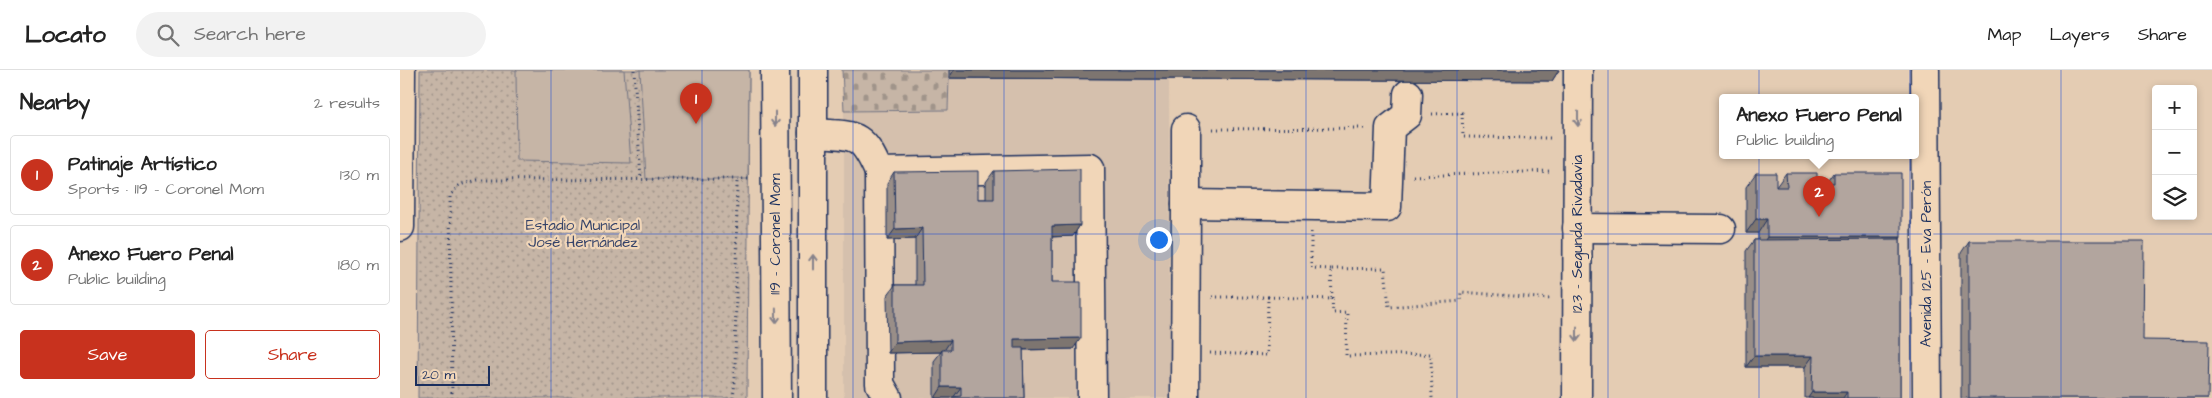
<!DOCTYPE html>
<meta charset="utf-8">
<style>
body{margin:0;font-family:"Architects Daughter",sans-serif;background:#f2f2f2;color:#222}
.controls{position:absolute;right:15px;top:15px;display:grid;overflow:hidden;border-radius:5px;box-shadow:0 2px 8px #0003}
.controls button{width:45px;height:45px;display:grid;place-items:center;padding:0;border:0;border-bottom:1px solid #e0e0e0;background:#fff;color:#222;font:25px sans-serif}
.scale{position:absolute;left:15px;bottom:12px;width:75px;box-sizing:border-box;padding-left:5px;border:2px solid #1b2f5e;border-top:0;font-size:14px;line-height:18px;white-space:nowrap;color:#1b2f5e;-webkit-text-stroke:4px #f1d6b8;paint-order:stroke}
.you{position:absolute;left:758px;top:169px;width:18px;height:18px;margin:-12px;border:4px solid #fff;border-radius:50%;background:#1a73e8;box-shadow:0 0 0 8px #1a73e833}
.badge{display:grid;place-items:center;width:32px;height:32px;border-radius:50%;background:#c8321e;color:#fff;font-size:16px;font-weight:700}
.pin{position:absolute;translate:-50% -41px;filter:drop-shadow(0 1px 2px #0008)}
.pin::after{content:'';position:absolute;top:26px;width:18px;height:15px;background:inherit;clip-path:polygon(0 0,100% 0,50% 100%)}
.popup{position:absolute;left:1319px;top:24px;width:200px;height:65px;box-sizing:border-box;display:grid;place-content:center;border-radius:5px;background:#fff;filter:drop-shadow(0 1px 4px #0005);font-size:16px;white-space:nowrap;color:#767676}
.popup b{font-size:19px;color:#222}
.popup::after{content:'';position:absolute;left:50%;top:100%;margin-left:-10px;border:10px solid transparent;border-top-color:#fff}
.list{margin:0;padding:0;list-style:none}
h2{display:flex;justify-content:space-between;align-items:center;height:65px;margin:0;padding:0 20px;font-size:21px}
h2 small{font-size:16px;font-weight:400;color:#767676}
.list li{display:grid;grid-template-columns:32px 1fr auto;gap:15px;align-items:center;box-sizing:border-box;height:80px;margin:0 10px 10px;padding:0 10px;border:1px solid #e0e0e0;border-radius:5px}
.list b{display:block;font-size:19px;white-space:nowrap}
.list p{margin:0;font-size:16px;white-space:nowrap;color:#767676}
.list em{font-size:16px;font-style:normal;color:#767676}
.actions{display:flex;gap:10px;padding:15px 20px}
.actions a{flex:1;padding:11px 0;border:1px solid #c8321e;border-radius:5px;text-align:center;font-size:18px;color:#c8321e}
.actions .main{background:#c8321e;color:#fff}
.icon{flex:none;width:28px;height:28px;fill:none;stroke:currentColor;stroke-width:2;stroke-linecap:round;stroke-linejoin:round}
.map{position:relative;flex:none;width:1812px;height:328px;overflow:hidden}
header{display:flex;align-items:center;gap:30px;box-sizing:border-box;height:70px;padding:0 25px;background:#fff;border-bottom:1px solid #e0e0e0}
header strong{font-size:24px}
nav{display:flex;gap:28px;margin-inline-start:auto;font-size:18px}
.search{width:350px;height:45px;background:#f2f2f2;display:flex;align-items:center;gap:12px;box-sizing:border-box;padding:0 18px;border-radius:28px;color:#767676;font-size:19px}
main{display:flex}
aside{flex:1;background:#fff}
.map>svg:first-child{display:block}
</style>
<header>
<strong>Locato</strong>
<div class="search"><svg class="icon" aria-label="search" viewBox="0 0 24 24"><circle cx="10" cy="10" r="6"/><path d="M15 15l6 6"/></svg>Search here</div>
<nav><a>Map</a><a>Layers</a><a>Share</a></nav>
</header>
<main>
<aside>
<h2>Nearby<small>2 results</small></h2>
<ul class="list">
<li><span class="badge">1</span><div><b>Patinaje Artístico</b><p>Sports · 119 - Coronel Mom</p></div><em>130 m</em></li>
<li><span class="badge">2</span><div><b>Anexo Fuero Penal</b><p>Public building</p></div><em>180 m</em></li>
</ul>
<div class="actions"><a class="main">Save</a><a>Share</a></div>
</aside>
<div class="map">
<svg width="1812" height="328" viewBox="0 0 1812 328">
<defs>
<pattern id="grass-dots" width="8" height="8" patternUnits="userSpaceOnUse" patternTransform="scale(1.25)"><rect width="8" height="8" fill="#c6b5a6"/><path d="M2 2h.1M6 6h.1" fill="none" stroke="#a0948a" stroke-width="1.8" stroke-linecap="round"/></pattern>
<pattern id="cemetery-stones" width="16" height="16" patternUnits="userSpaceOnUse" patternTransform="scale(1.25)"><rect width="16" height="16" fill="#c6b5a6"/><path d="M2 7V4a2 2 0 0 1 4 0v3zM10 15v-3a2 2 0 0 1 4 0v3z" fill="#a0948a"/></pattern>
</defs>
<rect width="100%" height="100%" fill="#e4ccb3"/>
<filter id="ink" filterUnits="userSpaceOnUse"><feTurbulence type="fractalNoise" baseFrequency=".02" numOctaves="2"/><feDisplacementMap in="SourceGraphic" scale="10" xChannelSelector="R" yChannelSelector="G"/><feConvolveMatrix kernelMatrix="1 2 1 2 8 2 1 2 1" color-interpolation-filters="sRGB"/></filter>
<g filter="url(#ink)">
<!-- built -->
<polygon fill="#d5c0ad" points="549,8 769,9 770,328 444,328 444,41 548,40"/>
<!-- grass -->
<polygon fill="url(#grass-dots)" stroke="#707282" points="20,0 349,0 347,328 18,328"/>
<!-- cemetery -->
<polygon fill="url(#cemetery-stones)" stroke="#707282" points="442,0 1152,0 769,9 549,8 548,40 444,41"/>
<!-- pitch -->
<g fill="#c6b5a6" stroke="#707282">
<polygon points="116,0 224,0 231,93 117,91"/>
<polygon points="240,0 349,0 348,109 246,109"/>
</g>
<g fill="none" stroke-linecap="round" stroke-linejoin="round">
<defs>
<g id="minor">
<polyline points="1525,0 1527,328"/>
<path d="M413,63C455,66 461,61 479,102"/>
<polyline points="786,134 786,59"/>
<polyline points="0,157 1,0"/>
<polyline points="1177,158 1321,159"/>
<polyline points="488,328 480,314 479,102 690,98 692,328"/>
<polyline points="785,328 786,134 987,137 990,58 1007,45 1008,24"/>
<polyline points="1177,328 1178,0"/>
</g>
<g id="major">
<polyline points="375,0 377,328"/>
<polyline points="413,328 413,0"/>
</g>
</defs>
<!-- minor casing -->
<use href="#minor" stroke="#1b2f5e" stroke-width="31"/>
<!-- major casing -->
<use href="#major" stroke="#1b2f5e" stroke-width="31"/>
<!-- path -->
<g stroke="#1b2f5e" stroke-width="3" stroke-dasharray="1 4" stroke-linecap="butt">
<polyline points="234,0 241,109"/>
<polyline points="1032,44 1062,43 1063,67 1152,68"/>
<polyline points="813,59 964,58"/>
<polyline points="1013,106 1152,101"/>
<polyline points="911,162 911,198 931,199"/>
<polyline points="868,227 932,229 931,199 985,198 989,237 1060,231 1061,222 1152,229"/>
<polyline points="932,229 933,243 947,242 946,286 1031,284 1032,328"/>
<polyline points="810,283 867,285 868,227 812,227"/>
<polyline points="52,328 50,126 59,115 78,110 349,109"/>
<polyline points="333,328 335,312 337,109"/>
</g>
<!-- minor -->
<use href="#minor" stroke="#f1d6b8" stroke-width="28"/>
<!-- major -->
<use href="#major" stroke="#f1d6b8" stroke-width="28"/>
</g>
<!-- wall -->
<g fill="#998e88" stroke="#1b2f5e">
<polygon points="549,0 1159,0 1152,11 549,8"/>
<polygon points="594,101 680,155 673,166 652,167 652,212 673,279 623,280 624,328 534,328 534,291 541,282 488,283 487,226 495,215 515,215 515,169 487,170 487,113 494,102 578,129 586,129 586,112"/>
<polygon points="1356,103 1376,117 1386,103 1417,113 1427,113 1434,103 1501,167 1500,169 1500,328 1405,328 1405,297 1346,297 1346,181 1354,170 1358,170 1358,163 1346,163 1346,117"/>
<polygon points="1569,171 1743,270 1808,328 1561,328 1561,183"/>
</g>
<!-- shaded-wall -->
<g fill="#7d746f" stroke="#1b2f5e">
<polygon points="554,0 1159,0 1152,11 549,8"/>
<polygon points="1356,149 1367,149 1358,163 1346,163"/>
<polygon points="680,155 673,166 644,167 652,156"/>
<polygon points="522,158 515,169 487,170 495,159"/>
<polygon points="1367,167 1501,167 1492,180 1358,181"/>
<polygon points="681,268 673,279 606,280 614,269"/>
<polygon points="551,270 543,282 542,280 541,282 488,283 495,272"/>
<polygon points="1354,286 1413,286 1405,297 1346,297"/>
<polygon points="542,317 561,317 553,328 552,327 551,328 535,328"/>
<polygon points="1412,322 1447,322 1443,328 1408,328"/>
</g>
<!-- building -->
<g fill="#b2a59e" stroke="#1b2f5e">
<polygon points="680,99 680,155 652,156 652,212 681,212 681,268 614,269 614,278 623,278 624,328 552,328 552,327 561,326 561,317 542,317 542,280 551,280 551,270 495,272 495,215 523,215 522,158 495,159 494,102 578,101 578,129 594,129 594,101"/>
<polygon points="1356,103 1376,103 1376,117 1387,117 1386,103 1417,103 1417,113 1434,113 1434,103 1501,103 1501,167 1367,167 1367,149 1356,149"/>
<polygon points="1500,169 1500,328 1447,328 1447,322 1412,322 1413,286 1354,286 1354,170"/>
<polygon points="1569,171 1744,171 1743,270 1809,271 1808,328 1569,328"/>
</g>
<!-- one-way arrows -->
<defs><path id="oneway-shaft" d="M-6 0H5M1.5-3L5.5 0L1.5 3" fill="none" stroke-width="1.6" stroke-linecap="round" stroke-linejoin="round" transform="scale(1.25)"/></defs>
<g stroke="#86828b">
<use href="#oneway-shaft" transform="translate(375 49) rotate(90)"/>
<use href="#oneway-shaft" transform="translate(1178 49) rotate(90)"/>
<use href="#oneway-shaft" transform="translate(413 192) rotate(-90)"/>
<use href="#oneway-shaft" transform="translate(376 246) rotate(89)"/>
<use href="#oneway-shaft" transform="translate(1177 264) rotate(90)"/>
</g>
</g>
<!-- grid -->
<path fill="none" stroke="#1d4ed8" stroke-width="1" stroke-opacity="0.55" d="M151,0V328M302,0V328M453,0V328M604,0V328M755,0V328M906,0V328M1057,0V328M1208,0V328M1359,0V328M1510,0V328M1661,0V328M0,164H1812"/>
<g text-anchor="middle" stroke-width="4.5" stroke-linejoin="round" paint-order="stroke">
<!-- park labels -->
<g font-size="15" fill="#354369" stroke="#f1d6b8">
<text x="183" y="160">Estadio Municipal<tspan x="183" dy="17">José Hernández</tspan></text>
</g>
<!-- street labels -->
<g font-size="15" fill="#1b2f5e" stroke="#f1d6b8">
<text transform="translate(375 164) rotate(-90)" y="5">119 - Coronel Mom</text>
<text transform="translate(1177 164) rotate(-90)" y="5">123 - Segunda Rivadavia</text>
<text transform="translate(1526 194) rotate(-90)" y="5">Avenida 125 - Eva Perón</text>
</g>
</g>
</svg>
<div class="controls">
<button>+</button>
<button>−</button>
<button><svg class="icon" aria-label="layers" viewBox="0 0 24 24"><path d="M12 4l9 5-9 5-9-5zM3 14l9 5 9-5"/></svg></button>
</div>
<div class="scale">20 m</div>
<div class="you"></div>
<div class="pin badge" style="left:296px;top:54px">1</div>
<div class="pin badge" style="left:1419px;top:147px">2</div>
<div class="popup"><b>Anexo Fuero Penal</b>Public building</div>
</div>
</main>
